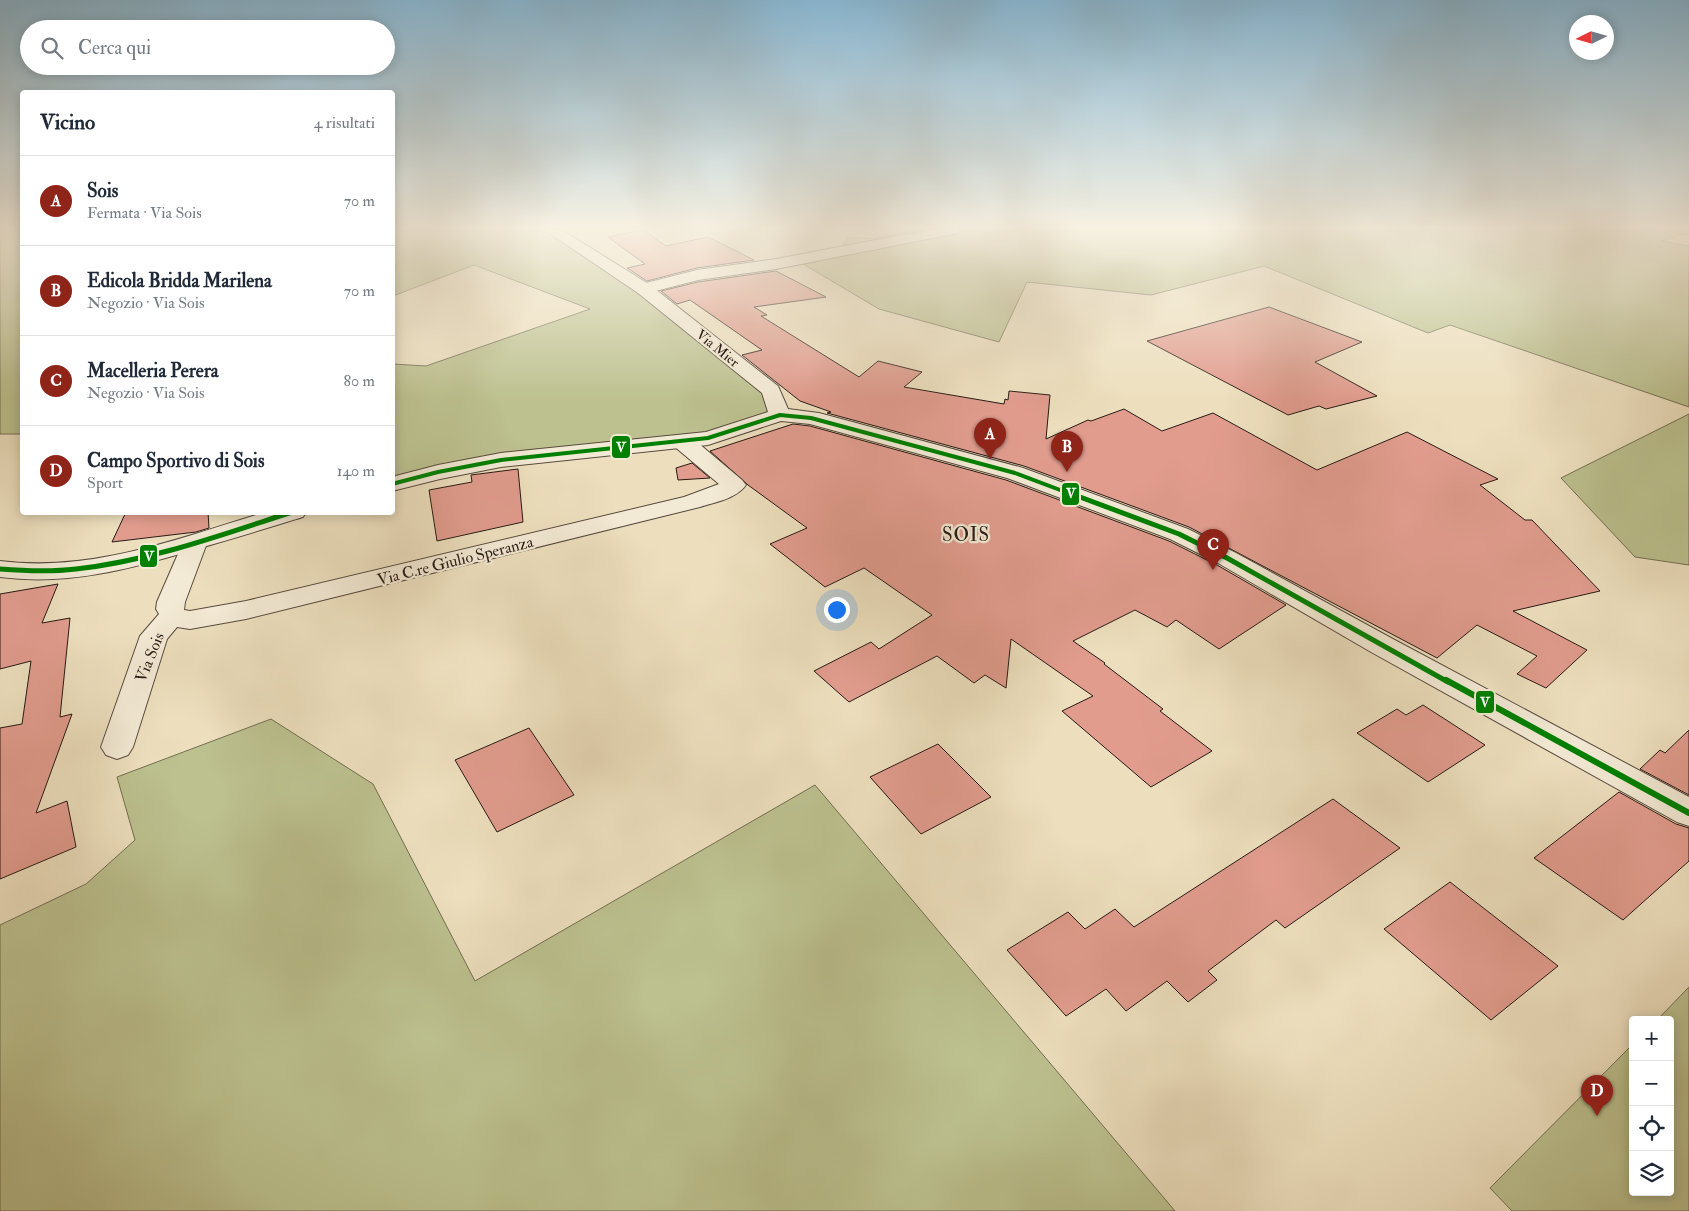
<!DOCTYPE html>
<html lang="it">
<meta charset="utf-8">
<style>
body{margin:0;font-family:"IM FELL Double Pica",serif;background:#f6f6f7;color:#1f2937}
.controls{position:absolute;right:15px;bottom:15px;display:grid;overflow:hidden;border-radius:5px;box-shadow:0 2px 12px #0003}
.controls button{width:45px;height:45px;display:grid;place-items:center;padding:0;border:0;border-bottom:1px solid #e0e1e3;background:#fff;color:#1f2937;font:25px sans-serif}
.compass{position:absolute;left:1569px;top:15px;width:45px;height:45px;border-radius:50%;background:#fff;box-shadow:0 2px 12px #0003;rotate:265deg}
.you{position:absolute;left:836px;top:609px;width:18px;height:18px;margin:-12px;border:4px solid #fff;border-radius:50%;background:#1a73e8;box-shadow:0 0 0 8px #1a73e833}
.badge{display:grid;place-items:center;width:32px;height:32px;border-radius:50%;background:#8f2418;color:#fff;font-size:16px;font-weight:700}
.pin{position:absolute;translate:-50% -41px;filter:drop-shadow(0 1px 2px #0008)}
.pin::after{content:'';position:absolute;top:26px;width:18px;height:15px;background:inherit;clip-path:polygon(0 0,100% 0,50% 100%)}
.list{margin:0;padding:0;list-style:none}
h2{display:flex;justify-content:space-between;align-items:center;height:65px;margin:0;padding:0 20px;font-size:21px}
h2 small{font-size:16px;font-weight:400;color:#747a83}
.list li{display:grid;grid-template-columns:32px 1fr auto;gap:15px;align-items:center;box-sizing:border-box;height:90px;padding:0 20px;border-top:1px solid #e0e1e3}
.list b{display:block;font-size:19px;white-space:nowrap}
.list p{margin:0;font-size:16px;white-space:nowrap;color:#747a83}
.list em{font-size:16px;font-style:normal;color:#747a83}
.icon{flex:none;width:28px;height:28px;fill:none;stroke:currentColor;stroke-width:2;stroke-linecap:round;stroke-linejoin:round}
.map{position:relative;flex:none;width:1689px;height:1211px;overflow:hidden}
.search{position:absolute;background:#fff;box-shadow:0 2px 12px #0003;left:20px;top:20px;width:375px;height:55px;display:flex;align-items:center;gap:12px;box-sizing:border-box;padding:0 18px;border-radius:28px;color:#747a83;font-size:19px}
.panel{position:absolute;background:#fff;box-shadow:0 2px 12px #0003;left:20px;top:90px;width:375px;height:425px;border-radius:5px}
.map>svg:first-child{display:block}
</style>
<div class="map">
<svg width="1689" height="1211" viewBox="0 0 1689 1211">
<rect width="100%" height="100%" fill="#eddfbe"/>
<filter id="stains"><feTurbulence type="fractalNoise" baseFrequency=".004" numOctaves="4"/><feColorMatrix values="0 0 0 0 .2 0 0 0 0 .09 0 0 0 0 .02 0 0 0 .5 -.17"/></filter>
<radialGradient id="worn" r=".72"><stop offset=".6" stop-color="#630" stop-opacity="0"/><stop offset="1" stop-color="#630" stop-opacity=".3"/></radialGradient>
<!-- green -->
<g fill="#bcc18f" stroke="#726e52">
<rect x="0" y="230" width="22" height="204"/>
<polygon points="393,230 558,230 776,391 779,419 681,446 504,462 393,487 393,364 426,366 590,309 474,265 393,296"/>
<polygon points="913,230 1494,230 1516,233 1517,230 1689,230 1689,233 1661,241 1689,246 1689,407 1450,325 1428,333 1264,266 1151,295 1027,282 999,342 879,309 798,261 836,254 849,237 873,239"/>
<polygon points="1689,414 1689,565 1635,557 1561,478"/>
<polygon points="271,719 373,784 475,981 815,785 1175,1211 0,1211 0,925 86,884 135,840 117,777"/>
<polygon points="1689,987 1689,1211 1512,1211 1490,1188 1633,1044 1633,1192 1670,1192 1670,1020 1657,1020"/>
</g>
<!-- building -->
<g fill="#e19c8e" stroke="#271a15">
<polygon points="643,230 666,246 708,237 754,260 697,268 647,281 627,268 645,264 608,237"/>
<polygon points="776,271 826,297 754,307 767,315 761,316 859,377 878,361 922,372 904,387 1004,404 1005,399 1008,400 1009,391 1050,395 1046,439 1088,420 1091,421 1124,409 1162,431 1213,413 1317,470 1407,432 1498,479 1480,485 1525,520 1532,520 1600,591 1513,611 1587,650 1546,688 1517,674 1537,656 1477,625 1437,658 1189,527 1024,466 827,413 831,412 800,401 742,355 762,350 690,300 677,304 661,291 698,282"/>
<polygon points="1269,307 1362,342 1315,362 1377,396 1326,409 1319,406 1288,415 1147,341"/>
<polygon points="793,424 810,426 1006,480 1169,541 1217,565 1286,605 1219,649 1176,620 1167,627 1135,610 1073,641 1105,663 1104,664 1163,709 1160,711 1212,751 1151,787 1062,711 1093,696 1011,639 1006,688 985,675 974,683 937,656 849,702 814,671 871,642 879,649 932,615 864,568 825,587 770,544 807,528 748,485 710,451"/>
<polygon points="692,463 710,478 678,480 676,468"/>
<polygon points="518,469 523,522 437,541 429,490 472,482 471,475"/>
<polygon points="126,512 208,512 209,528 196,532 112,542"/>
<polygon points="58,584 42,623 70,618 60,717 72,714 36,813 67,801 76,847 0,879 0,728 22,724 31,661 0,669 0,594"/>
<polygon points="1423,705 1485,745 1428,782 1357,733 1397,709 1406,715"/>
<polygon points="529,728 574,795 497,832 455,760"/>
<polygon points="1689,730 1689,795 1640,769 1660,750 1665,753"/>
<polygon points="938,744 991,797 921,834 870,777"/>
<polygon points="1619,792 1676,824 1689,828 1689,861 1623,920 1534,858"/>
<polygon points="1333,799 1400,848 1285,928 1276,920 1208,971 1217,980 1188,1002 1167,981 1126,1011 1106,989 1066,1016 1007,950 1068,912 1085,929 1115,909 1134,927"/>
<polygon points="1450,882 1558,966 1491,1020 1384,929"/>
</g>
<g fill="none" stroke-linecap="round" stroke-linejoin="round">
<defs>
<g id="minor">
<polygon points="929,230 960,230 958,233 953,234 776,269 698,280 644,294 638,293 636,289 638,285 697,270 776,259"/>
<path d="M683,435L691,437L742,480L746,485C736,499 715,502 700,507L246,619L190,629L177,627L167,639L133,747L128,755L117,759L106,755L101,747L140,636L159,614L156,609L157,602L185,538L194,535L203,538L207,543L185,602L184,610L190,611L246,601L684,497L719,484L675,447L672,442L675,437Z"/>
</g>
<g id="tertiary">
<polygon points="545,230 562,230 650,285 778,386 788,409 819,413 1023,468 1188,529 1236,553 1391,638 1689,797 1689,826 1677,822 1371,652 1218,563 1170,539 1007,478 810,424 781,421 708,445 501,467 440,479 392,491 392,477 438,465 501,453 706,432 768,412 762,393 638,293"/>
<path d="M266,512H306L303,517C267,528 232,539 196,549C131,569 68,586 0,577V561C92,573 179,538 266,512Z"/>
</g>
</defs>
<!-- minor casing -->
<use href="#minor" stroke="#584b3f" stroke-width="2"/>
<!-- tertiary casing -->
<use href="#tertiary" stroke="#584b3f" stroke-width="2"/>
<!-- minor -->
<use href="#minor" fill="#f3ead5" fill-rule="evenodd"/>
<!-- tertiary -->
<use href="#tertiary" fill="#f3ead5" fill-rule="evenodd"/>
<defs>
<polyline id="bus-1-far2" points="392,484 438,472 501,460 708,438 780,415 811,418 1015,473 1076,496"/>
<g id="bus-1-far1">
<polyline points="1072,494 1179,534 1227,558 1448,682"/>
<path d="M0,569C25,571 51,572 76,569C150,561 221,535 292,512"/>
</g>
<polyline id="bus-1" points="1446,680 1689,813"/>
</defs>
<!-- bus-1-far2 casing -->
<use href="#bus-1-far2" stroke="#f3ead5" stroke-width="7"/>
<!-- bus-1-far1 casing -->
<use href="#bus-1-far1" stroke="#f3ead5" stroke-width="9"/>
<!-- bus-1 casing -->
<use href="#bus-1" stroke="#f3ead5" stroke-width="10"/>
<!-- bus-1-far2 -->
<use href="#bus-1-far2" stroke="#008000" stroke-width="4"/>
<!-- bus-1-far1 -->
<use href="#bus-1-far1" stroke="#008000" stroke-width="5"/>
<!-- bus-1 -->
<use href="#bus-1" stroke="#008000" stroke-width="6"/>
</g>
<!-- sky -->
<linearGradient id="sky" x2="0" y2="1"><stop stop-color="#88b7d3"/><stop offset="0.57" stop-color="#f7f1e2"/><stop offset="1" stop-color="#f7f1e2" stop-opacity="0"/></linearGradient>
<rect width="1689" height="400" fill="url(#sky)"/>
<g text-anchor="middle" stroke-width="4.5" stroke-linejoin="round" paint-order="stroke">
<!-- far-street labels -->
<g font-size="14" fill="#271a15" stroke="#f3ead5">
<text transform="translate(718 348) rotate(39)" y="5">Via Mier</text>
</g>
<!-- street labels -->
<g font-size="16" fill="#271a15" stroke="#f3ead5">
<text transform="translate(455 560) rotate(-14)" y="6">Via C.re Giulio Speranza</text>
<text transform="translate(149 657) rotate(-68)" y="6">Via Sois</text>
</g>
<!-- quarter labels -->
<g font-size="19" letter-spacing="1" fill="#271a15" stroke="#f3ead5">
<text x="966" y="541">SOIS</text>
</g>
</g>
<g stroke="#f3ead5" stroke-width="2">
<rect x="611" y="435" width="20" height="24" rx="5" fill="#008000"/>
<rect x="1061" y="482" width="19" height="24" rx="5" fill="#008000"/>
<rect x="139" y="544" width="19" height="24" rx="5" fill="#008000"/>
<rect x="1475" y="690" width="20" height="24" rx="5" fill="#008000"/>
</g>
<g font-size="14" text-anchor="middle" font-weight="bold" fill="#fff">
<text x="621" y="452">V</text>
<text x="1071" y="498">V</text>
<text x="149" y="561">V</text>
<text x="1485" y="707">V</text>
</g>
<rect width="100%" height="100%" filter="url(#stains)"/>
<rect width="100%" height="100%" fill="url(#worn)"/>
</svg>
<div class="controls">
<button>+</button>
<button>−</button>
<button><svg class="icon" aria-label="locate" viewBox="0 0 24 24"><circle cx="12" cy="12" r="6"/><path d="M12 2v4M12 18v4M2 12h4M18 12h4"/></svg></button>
<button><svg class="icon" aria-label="layers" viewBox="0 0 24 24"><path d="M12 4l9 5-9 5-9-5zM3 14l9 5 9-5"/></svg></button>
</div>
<svg class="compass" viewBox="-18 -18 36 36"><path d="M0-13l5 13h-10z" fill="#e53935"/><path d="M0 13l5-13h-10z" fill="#747a83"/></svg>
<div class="you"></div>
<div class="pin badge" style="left:990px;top:459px">A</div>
<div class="pin badge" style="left:1067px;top:472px">B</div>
<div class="pin badge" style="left:1213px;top:570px">C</div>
<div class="pin badge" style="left:1597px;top:1116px">D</div>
<div class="search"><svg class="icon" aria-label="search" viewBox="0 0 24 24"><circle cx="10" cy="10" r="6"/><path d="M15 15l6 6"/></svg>Cerca qui</div>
<section class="panel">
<h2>Vicino<small>4 risultati</small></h2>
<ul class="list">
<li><span class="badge">A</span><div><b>Sois</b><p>Fermata · Via Sois</p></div><em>70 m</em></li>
<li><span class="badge">B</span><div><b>Edicola Bridda Marilena</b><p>Negozio · Via Sois</p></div><em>70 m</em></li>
<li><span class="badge">C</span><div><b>Macelleria Perera</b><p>Negozio · Via Sois</p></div><em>80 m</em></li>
<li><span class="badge">D</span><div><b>Campo Sportivo di Sois</b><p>Sport</p></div><em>140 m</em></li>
</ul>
</section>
</div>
